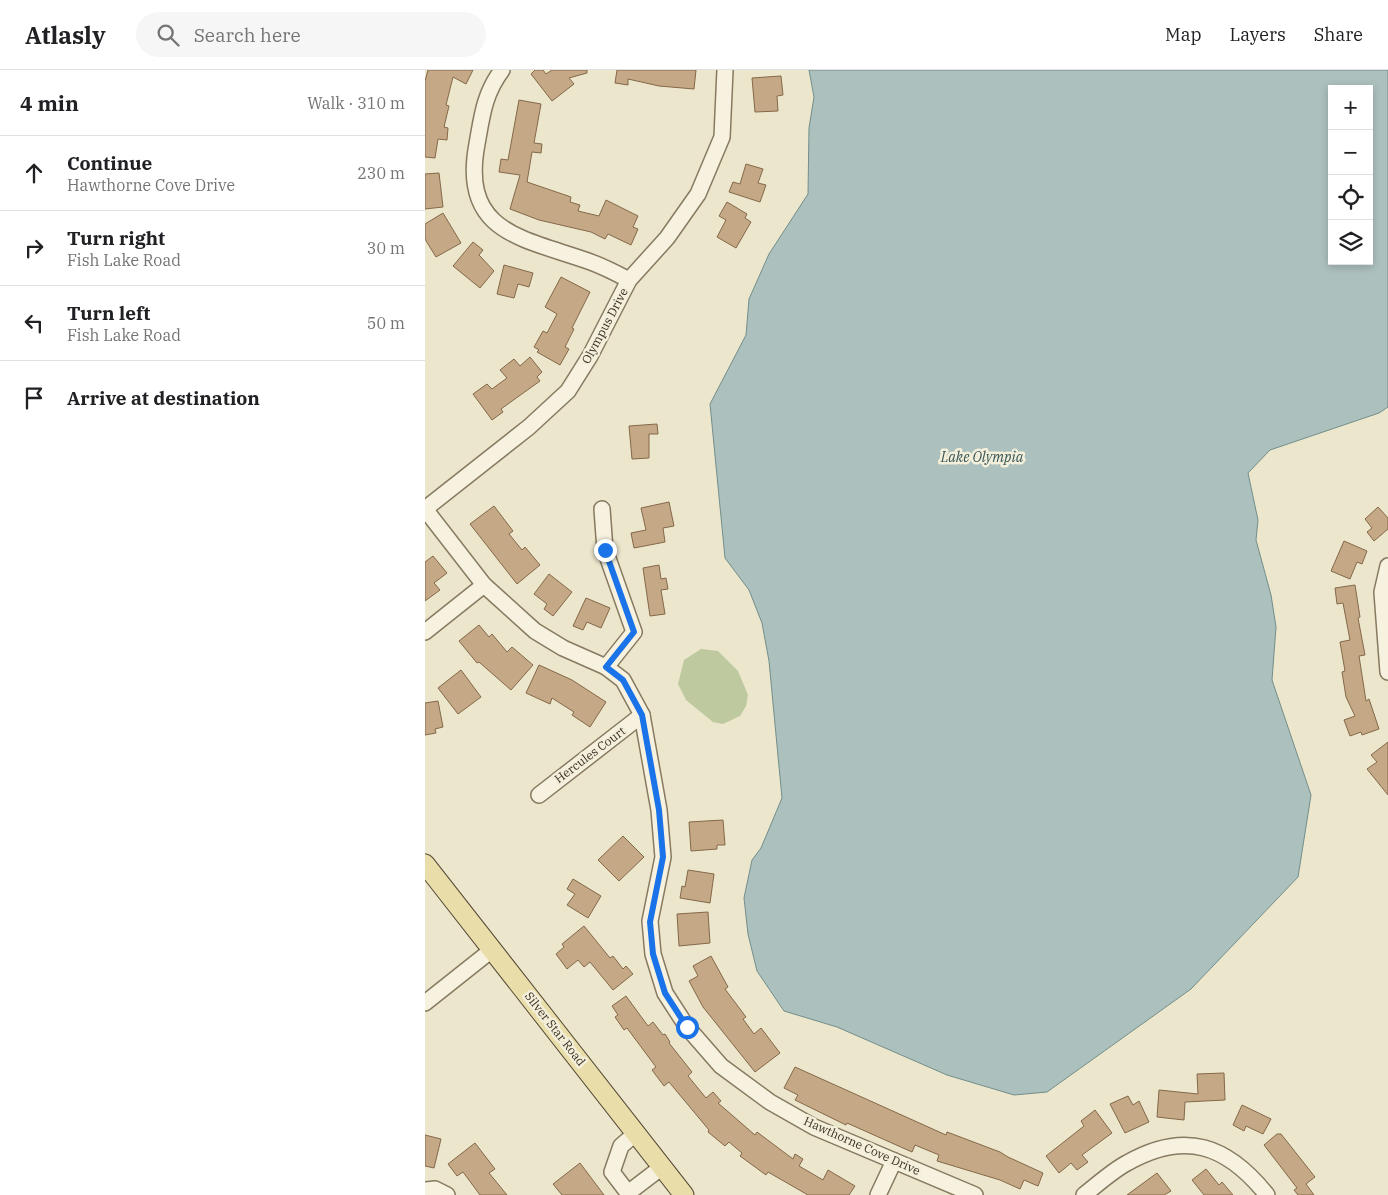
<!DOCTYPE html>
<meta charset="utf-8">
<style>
body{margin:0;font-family:"IBM Plex Serif",serif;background:#f6f6f6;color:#202124}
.controls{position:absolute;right:15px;top:15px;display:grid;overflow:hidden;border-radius:0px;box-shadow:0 2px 8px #0003}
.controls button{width:45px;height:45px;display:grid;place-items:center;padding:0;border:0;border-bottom:1px solid #e0e0e0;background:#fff;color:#202124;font:25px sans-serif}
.stop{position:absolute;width:15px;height:15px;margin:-11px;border:4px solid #1a73e8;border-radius:50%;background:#fff}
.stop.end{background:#1a73e8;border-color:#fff;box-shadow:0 1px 5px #0008}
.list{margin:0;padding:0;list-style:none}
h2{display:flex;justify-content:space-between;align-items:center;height:65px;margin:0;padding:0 20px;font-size:21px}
h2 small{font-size:16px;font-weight:400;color:#757577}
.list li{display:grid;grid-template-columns:32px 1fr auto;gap:15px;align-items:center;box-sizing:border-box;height:75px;padding:0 20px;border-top:1px solid #e0e0e0}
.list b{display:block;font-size:19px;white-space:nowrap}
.list p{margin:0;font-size:16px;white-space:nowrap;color:#757577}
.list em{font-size:16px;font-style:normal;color:#757577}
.icon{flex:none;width:28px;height:28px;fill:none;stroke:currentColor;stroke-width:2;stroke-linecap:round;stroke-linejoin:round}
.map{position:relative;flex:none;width:963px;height:1125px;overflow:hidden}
header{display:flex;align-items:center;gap:30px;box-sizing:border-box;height:70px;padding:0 25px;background:#fff;border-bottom:1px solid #e0e0e0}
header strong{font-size:24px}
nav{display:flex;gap:28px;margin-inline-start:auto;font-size:18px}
.search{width:350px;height:45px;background:#f6f6f6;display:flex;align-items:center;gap:12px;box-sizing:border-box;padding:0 18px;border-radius:28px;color:#757577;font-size:19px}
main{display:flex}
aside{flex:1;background:#fff}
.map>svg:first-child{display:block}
</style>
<header>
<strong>Atlasly</strong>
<div class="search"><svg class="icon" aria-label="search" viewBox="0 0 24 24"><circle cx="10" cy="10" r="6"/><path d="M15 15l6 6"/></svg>Search here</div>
<nav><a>Map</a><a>Layers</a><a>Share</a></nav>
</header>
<main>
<aside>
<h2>4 min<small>Walk · 310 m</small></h2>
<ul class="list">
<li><svg class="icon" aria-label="ahead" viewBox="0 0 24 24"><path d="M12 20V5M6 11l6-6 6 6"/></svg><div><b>Continue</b><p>Hawthorne Cove Drive</p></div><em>230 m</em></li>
<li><svg class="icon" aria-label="right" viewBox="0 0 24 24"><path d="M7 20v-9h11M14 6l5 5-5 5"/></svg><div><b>Turn right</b><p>Fish Lake Road</p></div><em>30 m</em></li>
<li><svg class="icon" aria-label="left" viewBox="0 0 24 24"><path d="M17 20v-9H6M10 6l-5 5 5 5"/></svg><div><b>Turn left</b><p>Fish Lake Road</p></div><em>50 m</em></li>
<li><svg class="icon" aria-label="arrive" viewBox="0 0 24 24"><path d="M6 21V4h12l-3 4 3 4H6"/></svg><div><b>Arrive at destination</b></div></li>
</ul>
</aside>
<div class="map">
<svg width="963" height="1125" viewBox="0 0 963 1125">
<rect width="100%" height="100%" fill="#ebe6cc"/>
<!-- green -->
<polygon fill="#bec9a0" points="276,579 293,581 313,601 323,625 321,636 315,646 298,654 288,652 261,630 253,614 259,590"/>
<!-- water -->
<path fill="#acc0bd" stroke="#738e8b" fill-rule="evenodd" d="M384,0H963V337L954,343L845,380L823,403L833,450L831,470L846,525L851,557L847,610L886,725L873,807L766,919L622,1022L589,1025L522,1005L412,957L359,941L332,901L323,864L319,828L327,790L336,778L357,728L344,591L337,553L324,520L300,488L285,334L321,265L324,229L344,184L383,124L384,58L389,27ZM907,19H944V191H907Z"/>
<!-- building -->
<g fill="#c5a986" stroke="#846849">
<polygon points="3,0 48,0 41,14 28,7 21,35 24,36 19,57 23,58 22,70 13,69 10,88 0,87 0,11"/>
<polygon points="110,0 118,0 121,4 127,0 162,0 162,3 144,8 149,14 127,31 106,4"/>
<polygon points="192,0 271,0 269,19 234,16 203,9 203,15 190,13"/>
<polygon points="356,6 358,25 352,26 353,41 330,42 327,8"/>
<polygon points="94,30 116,34 109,73 117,74 116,83 107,82 102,112 146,127 145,132 155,135 153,141 174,146 181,130 213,146 208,157 213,159 206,175 183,164 180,169 166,162 114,150 85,139 95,105 74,102 76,89 83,90"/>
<polygon points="321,94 338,99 333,113 341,115 335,132 304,122 308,112 315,114"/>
<polygon points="14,103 18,137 0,139 0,104"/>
<polygon points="302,132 322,144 320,148 326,152 311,178 292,167 301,150 294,146"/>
<polygon points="18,143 36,173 11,187 0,169 0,154"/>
<polygon points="48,172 58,180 54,185 69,201 55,218 28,196"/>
<polygon points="79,195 108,203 104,217 93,214 89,228 72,224"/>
<polygon points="136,207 165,222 147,258 149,259 140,277 144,279 135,295 112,282 114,280 109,277 118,261 122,263 132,244 120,237"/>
<polygon points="105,287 117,302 112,307 115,311 76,339 78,342 67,350 48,324 62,314 67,319 82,308 75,300 89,289 95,296"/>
<polygon points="232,354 233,364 224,364 224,388 207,389 204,356"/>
<polygon points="244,432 249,456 238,458 240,472 209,478 206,463 221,460 216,438"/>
<polygon points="69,436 88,461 84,464 97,480 100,477 115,495 92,514 45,454"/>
<polygon points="953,437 963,448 963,459 949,471 942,462 947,458 940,449"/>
<polygon points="919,471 942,481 937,494 932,492 925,509 906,501"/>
<polygon points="8,486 22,503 9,513 15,520 0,531 0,492"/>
<polygon points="234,495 236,509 241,508 243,519 236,520 240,544 225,546 218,498"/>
<polygon points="124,504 147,522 128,546 119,539 122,534 109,524"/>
<polygon points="930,515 935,547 933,548 940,585 934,586 941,631 944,629 954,659 937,665 936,662 925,666 919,650 930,646 921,627 917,602 920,601 915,572 925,570 918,533 912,534 910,518"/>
<polygon points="161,528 185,538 176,558 162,552 158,560 148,556"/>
<polygon points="54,555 64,567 67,564 82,582 87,577 108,595 86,620 54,592 52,593 34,571"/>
<polygon points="114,595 147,610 181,632 165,657 147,645 149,642 127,628 125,634 101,623"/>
<polygon points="36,600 56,627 33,644 13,618"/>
<polygon points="13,631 18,657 10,659 11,663 0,665 0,633"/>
<polygon points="963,672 963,725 942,699 952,692 946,685"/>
<polygon points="298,750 300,775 292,775 292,779 266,781 264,752"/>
<polygon points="198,766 219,787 194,811 173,790"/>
<polygon points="263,800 289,804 285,833 255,828 257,816 260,817"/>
<polygon points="148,809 176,826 163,848 142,835 150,824 142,819"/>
<polygon points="283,842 285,873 254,876 252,844"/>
<polygon points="159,856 185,888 188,886 198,899 201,896 208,904 188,920 165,892 159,897 153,890 142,899 131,884 139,877 137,874"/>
<polygon points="286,886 303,917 300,919 321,947 318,949 329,964 336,958 355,983 330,1002 278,937 264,911 273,906 268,896"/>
<polygon points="201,926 223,956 228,952 238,965 240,964 245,972 244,973 267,1002 263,1006 281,1028 288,1022 296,1031 293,1033 330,1065 332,1062 368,1089 370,1084 378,1089 374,1096 398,1110 403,1100 430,1116 424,1125 383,1125 343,1102 341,1105 315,1086 317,1083 304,1072 300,1076 283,1062 284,1060 244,1012 239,1016 227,1000 231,997 202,958 199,960 190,947 193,945 187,936"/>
<polygon points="370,997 521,1065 522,1062 575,1082 583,1087 618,1103 613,1116 599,1110 595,1119 575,1110 512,1091 514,1085 490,1075 487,1082 422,1053 421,1055 370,1030 373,1025 359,1018"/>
<polygon points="799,1003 800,1030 760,1032 759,1050 732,1047 734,1020 773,1024 772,1004"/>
<polygon points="703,1026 708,1035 714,1031 724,1052 700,1063 685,1034"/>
<polygon points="817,1035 846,1049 838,1064 821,1056 819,1061 808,1055"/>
<polygon points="670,1040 687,1063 657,1085 663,1092 652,1100 646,1093 634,1103 621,1086 659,1056 656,1051"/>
<polygon points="852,1064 856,1064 890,1107 881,1114 889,1125 873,1125 869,1120 872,1118 839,1075"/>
<polygon points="0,1065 16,1069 9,1098 0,1096"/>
<polygon points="50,1073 70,1099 64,1103 82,1125 55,1125 38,1102 32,1106 23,1094"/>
<polygon points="155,1093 179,1125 137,1125 128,1114"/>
<polygon points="781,1099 794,1115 797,1112 808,1125 779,1125 767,1110"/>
<polygon points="732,1103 746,1121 739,1125 702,1125"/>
</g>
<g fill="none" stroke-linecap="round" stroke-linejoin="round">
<defs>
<g id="minor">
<path d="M77,0C59,24 57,46 52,74C35,163 98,168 163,191C177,196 191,203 204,210"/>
<polyline points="0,439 59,515 110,561 138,578 181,597 198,610 217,645 234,740 238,787 225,851 228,884 240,923 262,957 296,996 345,1032 389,1057 550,1125"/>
<polyline points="0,439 104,357 143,321 165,286 204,210 242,168 273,124 297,67 300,0"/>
<polyline points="177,439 180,480 209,562 181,597"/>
<polyline points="963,496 957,522 963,602"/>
<polyline points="0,562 59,515"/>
<polyline points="114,725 217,645"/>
<polyline points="0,933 68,879"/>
<polyline points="211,1063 196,1076 187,1102 203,1123 237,1097"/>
<polyline points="0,1120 10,1119 22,1125"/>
<polyline points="453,1125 469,1091"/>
<path d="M659,1125C673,1114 687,1101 702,1093C760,1060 802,1075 842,1125"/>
</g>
<polyline id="major" points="0,794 259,1125"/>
</defs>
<!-- minor casing -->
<use href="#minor" stroke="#877a61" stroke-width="18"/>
<!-- major casing -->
<use href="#major" stroke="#554835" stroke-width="21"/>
<!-- minor -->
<use href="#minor" stroke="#f6f2df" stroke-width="15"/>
<!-- major -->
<use href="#major" stroke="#e9dea9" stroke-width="19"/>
</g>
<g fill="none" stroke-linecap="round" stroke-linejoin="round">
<!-- route -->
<polyline stroke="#1a73e8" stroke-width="6" points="180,480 209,562 181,597 198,610 217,645 234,740 238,787 225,852 228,884 240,923 262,957"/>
</g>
<g text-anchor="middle" stroke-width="5" stroke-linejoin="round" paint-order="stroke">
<!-- street labels -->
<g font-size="12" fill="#393123" stroke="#f3efdb">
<text transform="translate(180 256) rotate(-62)" y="4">Olympus Drive</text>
<text transform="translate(165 685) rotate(-37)" y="4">Hercules Court</text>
<text transform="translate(130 959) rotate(52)" y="4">Silver Star Road</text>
<text transform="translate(437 1076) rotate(24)" y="4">Hawthorne Cove Drive</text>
</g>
<!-- water labels -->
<g font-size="14" font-style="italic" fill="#345557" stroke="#f3efdb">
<text x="557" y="392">Lake Olympia</text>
</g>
</g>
</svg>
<div class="controls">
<button>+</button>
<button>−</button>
<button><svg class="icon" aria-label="locate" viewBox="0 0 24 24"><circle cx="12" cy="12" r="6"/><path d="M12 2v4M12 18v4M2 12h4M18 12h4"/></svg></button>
<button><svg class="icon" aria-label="layers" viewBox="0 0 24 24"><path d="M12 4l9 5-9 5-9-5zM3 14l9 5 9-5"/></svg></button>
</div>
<div class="stop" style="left:262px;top:957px"></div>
<div class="stop end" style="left:180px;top:480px"></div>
</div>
</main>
